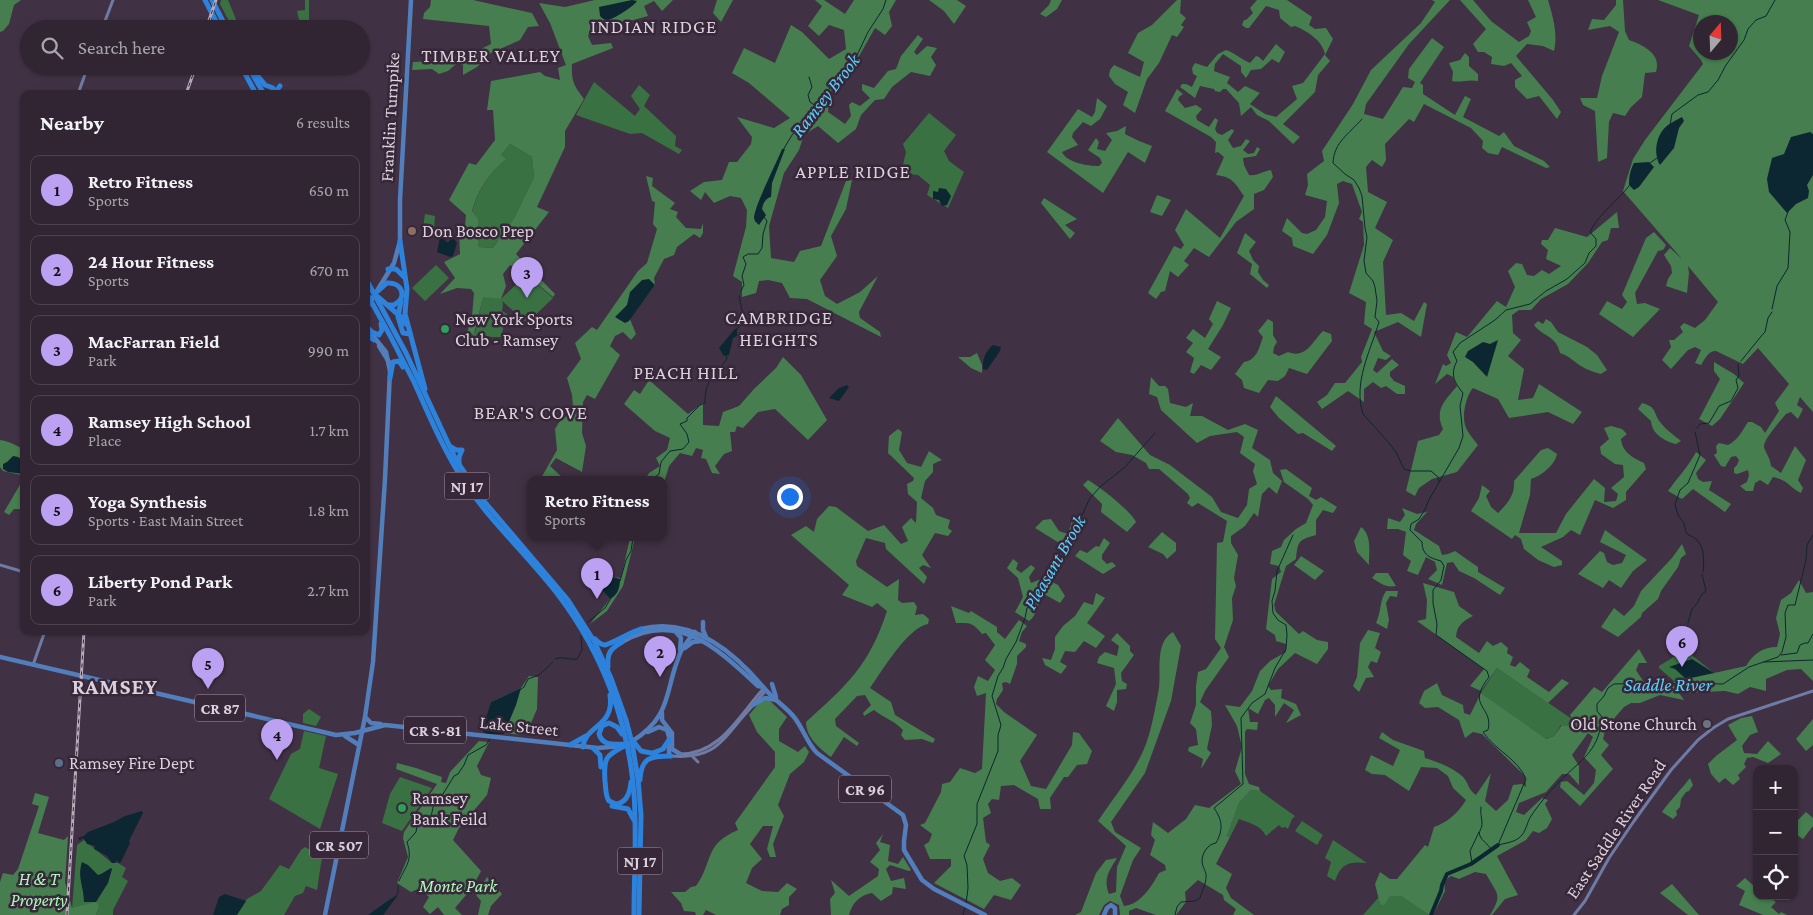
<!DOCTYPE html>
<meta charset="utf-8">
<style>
body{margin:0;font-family:"Crimson Pro",serif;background:#3d313f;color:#f1f3f6}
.controls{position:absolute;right:15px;bottom:15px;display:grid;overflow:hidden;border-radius:10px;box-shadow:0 1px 4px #0004}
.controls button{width:45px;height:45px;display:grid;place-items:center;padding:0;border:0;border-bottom:1px solid #4c424e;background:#312533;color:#f1f3f6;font:25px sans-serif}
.compass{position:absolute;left:1693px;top:15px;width:45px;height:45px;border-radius:50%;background:#312533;box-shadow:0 1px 4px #0004;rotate:19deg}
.you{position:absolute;left:789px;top:496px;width:18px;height:18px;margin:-12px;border:4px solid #fff;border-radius:50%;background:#1a73e8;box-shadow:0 0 0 8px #1a73e833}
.badge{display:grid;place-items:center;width:32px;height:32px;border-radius:50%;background:#bca0f2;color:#111;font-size:16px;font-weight:700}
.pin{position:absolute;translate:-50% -41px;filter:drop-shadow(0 1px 2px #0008)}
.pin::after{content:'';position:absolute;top:26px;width:18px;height:15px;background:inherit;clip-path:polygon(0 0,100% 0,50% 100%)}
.popup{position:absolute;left:527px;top:476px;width:140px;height:65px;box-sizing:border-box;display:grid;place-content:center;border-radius:10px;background:#312533;filter:drop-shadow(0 1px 4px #0005);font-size:16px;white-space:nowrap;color:#a8a5ac}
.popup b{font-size:19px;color:#f1f3f6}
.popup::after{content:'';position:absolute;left:50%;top:100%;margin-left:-10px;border:10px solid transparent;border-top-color:#312533}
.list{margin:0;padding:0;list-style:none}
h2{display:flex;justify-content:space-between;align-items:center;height:65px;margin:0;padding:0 20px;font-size:21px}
h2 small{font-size:16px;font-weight:400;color:#a8a5ac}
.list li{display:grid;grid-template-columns:32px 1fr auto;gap:15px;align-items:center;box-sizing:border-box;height:70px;margin:0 10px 10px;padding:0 10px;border:1px solid #4c424e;border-radius:10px}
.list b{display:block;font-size:19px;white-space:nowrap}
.list p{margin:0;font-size:16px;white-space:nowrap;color:#a8a5ac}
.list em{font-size:16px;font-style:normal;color:#a8a5ac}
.icon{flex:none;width:28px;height:28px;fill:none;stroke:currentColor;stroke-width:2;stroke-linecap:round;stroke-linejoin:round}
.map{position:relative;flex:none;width:1813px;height:915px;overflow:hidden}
.search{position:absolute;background:#312533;box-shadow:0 1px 4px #0004;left:20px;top:20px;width:350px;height:55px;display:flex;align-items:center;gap:12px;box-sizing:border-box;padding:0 18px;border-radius:28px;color:#a8a5ac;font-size:19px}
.panel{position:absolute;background:#312533;box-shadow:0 1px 4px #0004;left:20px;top:90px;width:350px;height:545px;border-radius:10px}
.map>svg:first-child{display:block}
</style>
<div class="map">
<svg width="1813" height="915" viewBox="0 0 1813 915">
<rect width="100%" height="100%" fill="#413144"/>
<!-- green -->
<g fill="#3a7143">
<polygon points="221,0 228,0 240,29 233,29 220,4"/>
<polygon points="305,0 309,0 309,29 301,29 297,11 305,10"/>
<polygon points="594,82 635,116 640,109 631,96 639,85 650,95 644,106 676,136 675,146 682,150 679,154 642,133 630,134 576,115"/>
<polygon points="929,113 956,135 944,151 949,161 964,172 948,208 927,195 930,185 918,175 901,173 906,152 903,144"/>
<path d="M510,144L532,157L534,177L514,218L493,248L478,247V219L472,212C478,190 489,172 507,159L501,155Z"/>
<polygon points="425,214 435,216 434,229 423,228"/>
<polygon points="436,265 449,278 425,301 412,288"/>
<polygon points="526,275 553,298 527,323 502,301 503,304 502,311 507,314 501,337 492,337 477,334 475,339 471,337 473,333 475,333 483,296 501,299"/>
<polygon points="1683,648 1714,673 1681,687 1659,668 1659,666 1677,655"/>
<polygon points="1497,668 1572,719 1567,726 1561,725 1554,736 1545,739 1481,693"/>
<polygon points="309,709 321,717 316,726 303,723 303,714"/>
<polygon points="304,731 326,736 319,768 338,774 320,829 269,799 291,754 300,749"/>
<polygon points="400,777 432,788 402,831 382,823 390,794"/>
<path d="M1251,790L1260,791L1295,816L1292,819L1288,829L1285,827L1282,828L1279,825L1266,836C1261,825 1249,823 1239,819L1230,837L1227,836L1239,803Z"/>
<polygon points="1302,821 1323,835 1317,845 1295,831"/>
<polygon points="84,840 112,863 118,863 126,868 122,877 128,881 113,910 113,915 96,915 99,906 72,909 77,845"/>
<path d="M1333,840L1367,863C1350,861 1341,863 1335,881L1327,876L1331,862L1325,858Z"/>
<polygon points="305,847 322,857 317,890 306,886 303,893 295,896 284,915 236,915 247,899 261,891 280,865 289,869 301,850"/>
<polygon points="1390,896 1401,896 1429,915 1363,915 1379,897 1380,904"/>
</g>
<!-- forest -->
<g fill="#467e4f" fill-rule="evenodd">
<polygon points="0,0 21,0 14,5 9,24 3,31 0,32"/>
<polygon points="431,0 473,0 532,13 539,26 528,27 520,40 491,53 477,67 463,75 463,65 457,63 448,71 439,74 432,69 412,70 413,62 436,61 451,51 459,60 491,44 489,26 423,19 424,13 430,7"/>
<path d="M595,0H673L662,11L654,1L644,6L648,16L590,32L588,36L592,45L611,43L613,48L572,64C571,81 574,86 584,99L565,131V147L537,207L549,212L516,254L555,294L553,297L529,277L510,265L503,274L506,286L501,299L483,297L474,334L467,333L472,316L474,293L471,289L457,288L440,294L455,278L444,262L460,254L459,232L465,226L466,215L449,200L469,163L476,165L495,140L493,110H487L491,81L540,72L545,76L560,80L558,68L566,65L550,23L539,3L565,7ZM510,144L532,157L534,177L514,218L493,248L478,247V219L472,211C478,190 489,172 507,159L501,155Z"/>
<polygon points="717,0 733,0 721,22 713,13"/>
<polygon points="815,0 824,0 845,14 854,0 896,0 889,12 892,26 885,35 875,28 850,72 831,91 828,112 845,124 851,116 849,105 852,102 860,106 870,98 862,90 862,84 874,88 888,71 896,69 901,56 918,35 923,39 914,52 917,55 927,46 937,48 931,57 936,65 930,76 911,72 892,87 884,99 875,100 861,115 856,129 838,143 818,126 804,135 799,150 784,173 769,226 771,258 794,262 800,251 821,246 846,181 852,180 846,209 831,236 837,256 820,280 825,296 837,304 860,292 878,276 859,312 860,318 880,332 881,337 807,299 790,298 782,283 768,280 759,281 756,293 742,297 742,282 733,276 746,227 747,210 741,198 730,196 714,203 705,192 701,200 690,191 704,182 722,180 729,162 737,162 751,144 752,137 737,117 774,128 790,118 749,83 732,73 744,48 775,63 791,25 802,32 829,59 846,49 844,30 829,25 819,36 808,26 822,6"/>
<polygon points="929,0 957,0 966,6 954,24 944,11"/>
<polygon points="1051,0 1062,0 1057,9 1046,17 1040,14 1049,5"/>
<polygon points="1177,0 1181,0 1180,13 1186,18 1181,25 1184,27 1177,37 1172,35 1159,63 1147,79 1135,113 1123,105 1128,92 1115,84 1109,76 1110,70 1114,65 1140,77 1144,62 1128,53 1138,33 1152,25"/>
<path d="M1257,0H1287L1312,17L1309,25L1315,29L1326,28L1333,39L1325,55L1330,61L1318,75L1315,92L1283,124L1300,137L1293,144L1269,121L1257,115L1251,107L1241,116L1239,103L1226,89H1223L1220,92L1215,91L1214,89L1200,86L1195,98L1180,87L1182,84H1186L1192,87L1197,76L1193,74L1192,68L1195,63L1207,67L1218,54L1226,50C1235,53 1241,59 1250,63L1256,56L1259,57L1263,61L1276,44L1285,52L1279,63L1272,59L1261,69L1251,70L1246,78L1241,72V66L1223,54L1215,64L1214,71L1230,77L1227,83L1238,92L1245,86L1260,93L1250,104L1265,114L1276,117L1297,99L1292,86L1303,83L1325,54C1322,40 1307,31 1295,26L1291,27L1280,18L1279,10L1266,6L1249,28H1246L1242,25L1244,20H1246L1253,13L1250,8Z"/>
<polygon points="1432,0 1450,0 1409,44 1366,104 1364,114 1383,119 1403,87 1412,88 1415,82 1408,78 1409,69 1432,38 1444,47 1420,83 1423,85 1423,94 1455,115 1465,96 1471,99 1463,117 1499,136 1504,132 1514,146 1544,161 1550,167 1546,168 1502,147 1498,155 1488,153 1482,148 1483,141 1471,128 1424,104 1414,122 1409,119 1385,144 1386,160 1382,167 1372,160 1366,167 1368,192 1387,202 1375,228 1393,240 1383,262 1386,315 1401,313 1414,321 1424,302 1427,304 1421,337 1398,322 1374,332 1383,351 1391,356 1386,360 1378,358 1373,370 1377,373 1392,359 1399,365 1390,372 1390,376 1394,381 1405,386 1405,394 1397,394 1386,386 1381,388 1373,382 1364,389 1364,402 1348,391 1322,409 1317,402 1327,395 1335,383 1345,383 1362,362 1361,357 1372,329 1364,324 1366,302 1349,293 1364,245 1363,222 1359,219 1362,212 1352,184 1343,181 1337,184 1339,203 1327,235 1313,254 1293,246 1292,238 1282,231 1287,218 1302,233 1307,234 1316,230 1325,217 1327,201 1305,195 1308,185 1307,174 1324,161 1322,151 1353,104 1371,70 1421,23 1435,2"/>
<path d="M1460,0H1473L1491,21L1519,42L1529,36L1531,31L1527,22L1536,17L1528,0H1548C1553,17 1558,34 1554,51L1543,46L1527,44L1516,56L1553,100L1561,112L1557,119L1539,96L1527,99L1515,87V80L1522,76L1511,63L1504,66L1491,64L1492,57L1484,52H1478L1473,44L1486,29Z"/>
<path d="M1616,0H1623L1625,31L1629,40C1643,45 1662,54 1656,72L1645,73L1642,97L1631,107L1625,116L1613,113L1609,122L1607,158L1598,162L1595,111L1583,105L1580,98H1597L1602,76L1619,32L1610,26L1588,30L1592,19L1604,20L1616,5Z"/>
<path d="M1658,0H1813V412L1800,397L1797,405L1803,409L1798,419L1791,412L1786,414C1781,420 1763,440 1764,447C1766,454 1770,457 1771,466L1781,473L1795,446L1806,460L1798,480L1803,488L1801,493C1789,487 1788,480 1773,477L1768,485L1760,480L1755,483L1753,491H1746L1740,486L1747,482L1749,475L1748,470L1737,474L1734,473V468L1737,465L1739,460L1736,456L1731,457L1725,467L1721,466L1714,455L1717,453L1716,446L1719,443L1728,445C1738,440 1742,431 1748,422H1752L1761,427L1765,433L1779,411L1775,403L1789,384L1758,348L1743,364L1716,351C1708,351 1705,359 1701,365L1695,363L1701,350L1695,347L1688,350L1671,369L1662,360L1671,347L1669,340H1674L1683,332L1680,327L1684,323L1695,328L1705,320L1718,302L1688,266L1689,273L1687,293L1666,286L1668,279L1672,273L1671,266L1664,255L1670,248L1682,259L1623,191L1633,159L1645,140L1703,64L1701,60L1689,46L1699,15ZM1700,22H1730V52H1700Z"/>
<path d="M1465,53L1469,57V66L1478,74V81C1468,79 1461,83 1452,81L1453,72L1449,63L1460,60Z"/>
<path d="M1177,89L1183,94L1179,97L1178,100L1185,108L1196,105L1202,109L1196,116L1197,120L1209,127L1215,118L1218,120L1215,129L1217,133L1222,135L1232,129L1234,131L1228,140L1233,148L1241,146L1246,139L1250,141L1243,150L1248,154L1254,153L1257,147L1260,149L1256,156L1243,158L1244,165L1249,175C1258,176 1263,171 1271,170L1273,177L1264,190L1254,194V209L1236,222L1209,257L1194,248L1184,261L1189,265L1178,277L1170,271L1165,291L1161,292L1156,299L1148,293L1174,246L1181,249L1184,245L1175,230L1186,209L1220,238L1244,196C1235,183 1233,177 1216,175L1224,157L1218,152L1215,153L1216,142L1211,137L1165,111Z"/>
<path d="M1097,98L1107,106L1100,119L1091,126L1083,122L1073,133L1072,137L1078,145L1062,152C1067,163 1088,166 1099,166L1102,163L1100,158L1088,150L1096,138L1099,142L1097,149L1105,151L1112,140L1106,133L1117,131L1126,126L1125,134L1139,141L1152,146L1145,163L1128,152L1103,193L1047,152L1078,109L1092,117L1095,112Z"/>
<polygon points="646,176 653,178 652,186 675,203 670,209 678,212 676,217 686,228 701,229 703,223 703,233 700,238 694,234 677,247 674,255 664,259 654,278 655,285 630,319 636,334 631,340 623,332 615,336 610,346 620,355 595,399 587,395 583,402 582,433 586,446 582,472 556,458 550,466 564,479 558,478 557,480 540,480 557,450 555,429 560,421 569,414 573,407 572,395 567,378 581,359 575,343 592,327 597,330 638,271 647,263 657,229 653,224 655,202 652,201"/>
<polygon points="1157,195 1171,200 1162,216 1150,212"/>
<polygon points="1044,198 1077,219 1065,225 1075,233 1070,239 1041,203"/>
<path d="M1617,212L1619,228H1611L1608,240L1602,242L1588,263L1568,284L1541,299L1531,310H1519L1512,315L1513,333L1521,340L1508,356L1524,369L1518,400L1533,398L1539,384L1582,412L1573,424L1548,412L1509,418L1498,399L1473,388C1466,396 1462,414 1465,425C1467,432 1474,440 1478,445L1457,472L1432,479L1419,488L1415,496L1406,491L1418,441L1439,435L1443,429C1434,409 1445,401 1457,386L1453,377L1447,374L1435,384L1443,364L1446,366L1451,363L1447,355L1456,332L1467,337L1497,301L1506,307L1515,287L1508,271L1516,263L1522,264L1527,275L1534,276L1542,270L1549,274L1561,266L1546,259L1548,250L1541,244L1542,240H1548L1555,228L1587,237Z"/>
<polygon points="1654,232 1666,245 1663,250 1658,251 1635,293 1637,304 1645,303 1660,309 1633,337 1599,314 1607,301 1622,309 1627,302 1622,295 1646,238"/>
<polygon points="1245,233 1256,242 1249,251 1253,260 1259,266 1258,272 1263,280 1269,285 1267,288 1250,274 1252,264 1237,253"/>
<polygon points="1217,301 1231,308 1223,325 1208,349 1221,357 1211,370 1201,365 1194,374 1190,372 1194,358 1186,352 1193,343 1186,338 1193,329 1205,338 1213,324 1209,319"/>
<path d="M1268,319L1273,322V335L1277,342L1274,347L1273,353L1279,356L1288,352C1306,359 1312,342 1323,331L1331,334L1332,341L1307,374L1289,368L1285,376L1278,381L1268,380L1259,393L1244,388L1242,380L1235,374L1244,362C1257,360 1259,348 1263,337L1258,331Z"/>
<path d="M1546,319L1551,322L1558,332L1587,347L1597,355L1607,370L1601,374C1594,372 1587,370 1581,366C1573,361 1569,356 1560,353C1556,335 1543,337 1534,325L1538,321L1543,324Z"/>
<polygon points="977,353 982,365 982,373 971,368 958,357 970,357"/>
<polygon points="783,357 801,375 827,420 808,440 775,409 758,412 743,428 737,426 735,432 730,432 732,451 724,454 715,466 720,474 712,473 706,459 701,458 703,450 696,448 692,456 680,453 669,466 663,486 663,480 645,480 649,473 660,466 656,458 667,450 670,438 655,431 624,404 634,390 640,394 649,380 688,414 703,403 703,425 719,426 723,412 739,406 754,389 776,368"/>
<polygon points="1714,362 1734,374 1744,383 1720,419 1712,426 1699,419 1720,379 1714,371"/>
<polygon points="1151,377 1159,386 1165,386 1168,389 1170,403 1186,407 1193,403 1190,416 1202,416 1228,430 1245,424 1258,430 1252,448 1270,460 1273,473 1282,481 1277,494 1269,487 1262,494 1258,517 1254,513 1245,526 1231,536 1231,543 1238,555 1234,578 1236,586 1232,598 1233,620 1224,647 1229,657 1205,691 1200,702 1211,711 1212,725 1207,749 1211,753 1201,769 1203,759 1188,751 1189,747 1198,745 1196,729 1190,723 1196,705 1196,686 1198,672 1206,669 1221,648 1215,639 1217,543 1223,542 1227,521 1198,503 1192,507 1187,503 1190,498 1188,494 1159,469 1149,469 1146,463 1132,455 1116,452 1100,441 1118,418 1150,455 1170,465 1212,497 1221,512 1238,518 1247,505 1249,489 1257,484 1253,471 1255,464 1240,453 1244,437 1237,432 1210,436 1197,443 1161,410 1157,397 1149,394"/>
<polygon points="1276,396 1336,446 1332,451 1303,433 1298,434 1279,418 1270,407"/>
<path d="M1642,403C1657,407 1653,412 1660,422C1666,430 1674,435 1681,441L1676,444C1664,441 1652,434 1651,421L1638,409Z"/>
<path d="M1611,426L1622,429L1627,434L1621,439C1622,452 1633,458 1644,463L1646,469L1626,492V500L1613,508L1595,500L1580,535L1571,530L1563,537L1541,547L1562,561V565L1554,567L1538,560L1524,549L1521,539L1515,535L1512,539L1471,511L1479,498L1482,485L1490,491L1486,496L1491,507L1498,513C1508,503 1515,495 1514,481L1541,450L1548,448L1557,454C1555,465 1541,476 1531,479L1530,495L1519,533H1556L1566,514L1594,479L1605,488L1604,502L1616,501L1618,494L1611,488L1624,477L1623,465L1615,464L1601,454L1600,447L1609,439L1604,428Z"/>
<path d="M898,429L902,432L899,450L907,463L921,467L929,451L942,460L933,464V472L925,481L921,498L933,508L936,515L950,520L948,528L952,531L948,536L935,533L922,555L931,568L923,565L919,568L927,577L924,584L886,549L885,543L866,538L856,561L857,566L887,587L899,579L898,600L902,603L914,602L917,607L915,615L923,614L929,619L928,624C908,627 882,671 870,688L891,702L895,715L935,739L933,743L922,739L905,740L901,735L903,730C895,721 884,718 874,710L864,716L863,713L871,705L865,695L857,696L835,719L836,726L859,743L857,746L844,737L831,757C820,749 806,737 806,722C847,685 869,666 887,611L877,603L872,607L842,595L849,585L791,535L806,526L814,532L817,519L829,506L836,507L868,531L884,525L901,544L908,541L902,527L911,518L916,523L917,502L908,494L907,484L913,481L914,478L888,453L889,436Z"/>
<path d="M0,440C12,442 14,445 24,449V509H14L9,515L4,512L21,483V475L3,471L0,467Z"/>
<path d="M1696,452L1706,460L1696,473L1698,479L1703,482L1712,481L1709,490L1731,504L1725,512L1693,489L1682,499L1668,491C1678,477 1688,467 1696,452Z"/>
<path d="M1286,469L1312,488L1309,496L1316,500L1321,497L1337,507L1333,513L1323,510L1316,520V535C1298,540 1298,541 1296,559L1286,566L1274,605L1276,612L1299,634L1303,631L1317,640L1328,642V649L1317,664L1295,653L1278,669L1268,686L1271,690L1282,689L1281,698L1296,704L1301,715L1286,723L1294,710L1284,703L1275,717V705L1269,698L1265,700L1258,714L1248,708L1250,722H1258L1257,730L1247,729L1245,732V774L1249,784L1259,787L1260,791L1251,790L1239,803L1227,836L1230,837L1216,864L1232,874L1226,888L1231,898L1254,915H1233L1236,909L1224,900L1223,895L1198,880L1185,892L1186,902L1176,915H1156L1136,908L1129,911V915H1120L1119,905L1110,901L1104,905L1099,915H1075L1081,912L1096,873L1106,860L1117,858C1109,871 1103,879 1109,894L1116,892L1117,867L1126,846L1098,821C1114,797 1136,771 1146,744C1152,728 1156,704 1159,688C1161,669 1155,642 1173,632L1181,646L1171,701L1145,773L1111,822L1115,832L1141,848L1133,860L1120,896L1124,906C1140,905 1152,886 1159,873L1166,870L1165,865L1150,855L1155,840L1151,835L1153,822L1168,833L1186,819L1195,805L1209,808L1241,784L1235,771L1242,747L1237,726L1225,705L1240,707L1252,691L1260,671L1270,661L1286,652V644L1276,641L1275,635L1266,629L1272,579L1281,572L1279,566L1270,564L1272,551L1281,547L1284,540L1296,529L1306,523L1313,505L1308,499L1284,482L1280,470Z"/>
<path d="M1088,480C1100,487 1131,511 1136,522L1127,532L1101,512L1102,504L1083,485Z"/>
<polygon points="1402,508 1417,514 1427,512 1416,524 1414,530 1439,546 1442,555 1448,554 1455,551 1478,567 1478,572 1505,588 1500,595 1474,578 1459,571 1453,562 1447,563 1442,585 1428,579 1437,570 1435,562 1426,557 1418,575 1407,571 1411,561 1403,555 1406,532 1398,529 1387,529 1388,518 1400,522 1405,515"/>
<polygon points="1073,518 1080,523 1076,531 1073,548 1069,549 1035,528 1043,520 1051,519 1059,531 1068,534"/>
<path d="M1361,527C1372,535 1369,552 1369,565L1357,552L1354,541Z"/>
<polygon points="1605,530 1647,560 1633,571 1621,588 1609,580 1603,588 1578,574 1600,551 1604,553 1607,562 1613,565 1622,563 1626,555 1600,542"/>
<polygon points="1162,532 1176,543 1176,551 1167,559 1163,554 1148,547"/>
<polygon points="630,538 635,538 623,586 607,611 590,624 610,599 602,590 602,584 613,577 621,578"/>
<polygon points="1104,538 1110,543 1102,555 1102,559 1107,564 1112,562 1116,566 1103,574 1075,556 1080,550 1087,553 1096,546 1099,547"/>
<polygon points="1682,544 1686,554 1681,558 1678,567 1661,591 1658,599 1642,613 1641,617 1618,637 1601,627 1614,608 1624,616 1634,606 1641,591 1672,558"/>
<polygon points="1301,556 1324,571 1315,580 1294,565"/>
<path d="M1013,559L1018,563L1016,569L1021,573L1031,565L1035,568L1029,577L1031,583L1044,578L1058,585L1065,596L1060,603L1044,594C1037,602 1038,615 1029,621L1015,612L1023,597L1018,578L1007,568Z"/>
<path d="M1376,573H1388L1396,586C1386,588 1380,583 1372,578Z"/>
<path d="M1799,580L1806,593L1813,592V681L1801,669L1787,670L1766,679V691L1750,687L1738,694L1725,691L1682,693L1673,682L1746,666C1753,654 1763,647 1777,647L1780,634L1776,618L1781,600L1791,593Z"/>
<path d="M1423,583L1454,592L1459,606L1473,616C1463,621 1457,625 1456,637L1479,653L1487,641L1493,646L1501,642L1508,648L1507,653L1513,657L1510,665L1515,667L1520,662L1530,670L1527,677L1549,692L1562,679L1569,683L1548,703L1497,668L1481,691L1470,686L1484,669L1417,621L1426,619L1427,600Z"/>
<path d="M1386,591H1398L1397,597L1390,596L1386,603L1389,620L1387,629L1376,623C1382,610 1379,602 1386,591Z"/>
<polygon points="1096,593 1105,598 1087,623 1105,636 1096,648 1084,641 1075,652 1065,651 1060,662 1067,666 1061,674 1045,665 1042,658 1051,660 1055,649 1055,637 1063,626 1075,616 1084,602 1093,605"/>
<path d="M951,606L969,613L971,611L997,627V632L1005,639L1019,620L1027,626L1022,632L1019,641L1026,644V647L1017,656V664L1010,684L1006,682L1002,683L1003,690L997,699L996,704L1004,712L1037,735L1020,761L1031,786L1046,789L1072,745L1073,732L1079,733L1092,751L1087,764L1077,765L1068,777H1064L1050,798L1051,809H1040L1038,799L1014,785L1001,786L999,800L992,799L988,804L991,813L983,818L986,842L990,845L983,859L988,873L1000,881L1012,878L1021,885L1011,900L994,895L984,909L934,883L951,866V859H930L924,845L929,842L932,834L920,825L925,823L941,792L942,784L950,782L960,768L975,773L982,769L986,693L977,696L974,687L978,676L988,681L995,670L985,660L995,645L986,633L982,634C972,622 971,623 956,623Z"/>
<polygon points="1368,630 1380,633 1375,648 1381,652 1377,663 1371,661 1368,667 1374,677 1366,678 1359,692 1353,686 1357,677 1360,643"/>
<polygon points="1117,633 1130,646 1130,651 1134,655 1121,673 1122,681 1127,684 1126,689 1117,690 1117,702 1114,711 1106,706 1116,684 1114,668 1097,663 1099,657 1105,652 1117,656 1119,646 1111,640"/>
<path d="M1639,649L1647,663H1639L1636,670L1643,681C1649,682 1651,685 1655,687C1661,689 1668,686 1674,686L1684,700L1660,695L1640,703H1631L1624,707L1611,722L1610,729L1605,731L1603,739L1609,745L1601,755L1613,769L1580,806L1560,787L1561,782L1567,781L1584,795L1594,783L1596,770L1584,757L1593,737L1588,733L1572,755L1579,766V785L1569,774H1562L1546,792L1519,803L1516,812L1524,815L1542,798L1548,800L1545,804L1552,819L1547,828L1539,833L1533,831L1526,840L1497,856L1518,895L1505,899L1492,915H1490C1503,894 1497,894 1486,874L1475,872L1459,879L1451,876L1444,881L1445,891L1433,915H1429L1401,896H1390L1384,905L1380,904L1375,884L1380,872L1390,879H1397L1425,845L1428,847L1434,827C1448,822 1458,813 1466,800L1453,788L1448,776L1437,768L1421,767L1409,791L1385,775L1372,774L1365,770L1371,755L1393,766L1400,750L1379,738L1382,732L1393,740L1424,751L1425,758C1437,762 1452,767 1462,776C1469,782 1467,789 1476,795L1491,773L1485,801L1496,811L1508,800L1513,785L1522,784L1526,787L1525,776L1482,734L1473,732L1465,738L1459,720L1438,707L1425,708L1419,703L1424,691L1437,683L1442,695L1463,705L1464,713L1470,715L1481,693L1546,739L1554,736L1562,725L1567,726L1572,719L1570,715L1594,687L1602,692Z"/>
<polygon points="529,676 538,677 537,709 531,723 525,722 522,735 485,731 491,702 521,688"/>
<path d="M768,699L787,717L779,729V741L798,752L805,746L809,752L804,762L790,774L778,805L784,816L773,844L776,857H770L767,849L773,826H763L750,844L762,859L752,868L746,883L762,891L778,892L787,883L797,889L789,897V905L782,909L780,915H716L706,910L703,915H696L695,912L684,911L681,903L671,892H685L691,887L696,886C714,861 703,845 738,830L735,823L775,767V752L757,732L749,715L760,702Z"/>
<polygon points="1752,716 1758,732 1750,735 1742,746 1744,753 1757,754 1768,741 1781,754 1768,763 1753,757 1747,758 1744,764 1746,767 1738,775 1740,779 1733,785 1725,778 1719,783 1711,774 1708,764 1716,756 1737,740 1728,725 1741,718"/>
<polygon points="1813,719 1813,745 1806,751 1796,739"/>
<polygon points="479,741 489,742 477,766 481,775 491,778 487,795 459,828 453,840 481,871 472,888 455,908 462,915 444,915 438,907 430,914 423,907 429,897 420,888 411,892 397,883 408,857 403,838 404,832 437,784 396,769 397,763 416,768 442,777 441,782 446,783 450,772"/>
<path d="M1690,778L1693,785L1689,791L1686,792L1681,799L1680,807L1676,811L1677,815L1673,819L1662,812C1671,799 1681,790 1690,778Z"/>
<polygon points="35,793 49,797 38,833 64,840 68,836 65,882 72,908 96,902 99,906 96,915 0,915 0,882 3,873 13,875 18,869 39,806 32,804"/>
<polygon points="1806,812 1813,818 1813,826 1803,839 1794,833 1794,824"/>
<path d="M883,834L880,842L890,845L888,861L898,864L903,857L911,870L909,871L890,865L886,869L891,881L904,878L906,889L893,887L892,894L881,901L872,893C860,895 852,903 849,915H831L830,899L835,893L831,880L849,896L878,876L879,869L870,862L880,850L876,843Z"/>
<polygon points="487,877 502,894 491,906 488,915 478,915 481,901 476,895"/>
<polygon points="1745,878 1757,889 1757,896 1767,896 1776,902 1771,907 1779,914 1781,912 1787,915 1763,915 1739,905 1745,891 1736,886"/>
<polygon points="1672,884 1699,915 1688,915 1660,893"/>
</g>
<!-- water -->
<g fill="#0c2731">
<path d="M632,0L637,1C634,6 614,19 608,20C604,20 603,19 600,16L599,7Z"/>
<path d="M1682,117L1684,121L1679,128L1674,148L1660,165C1653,153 1656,134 1668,125C1672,122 1677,120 1682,117Z"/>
<polygon points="1810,132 1813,134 1813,175 1807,185 1809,191 1808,198 1796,204 1787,213 1769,192 1767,179 1772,158 1784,154 1791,137"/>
<path d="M782,149H785L772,183L771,197C766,198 763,203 762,209L766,215L759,225C756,222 755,222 754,218C754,207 777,162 782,149Z"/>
<path d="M1649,162L1654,167L1639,187L1634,190L1629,185C1629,176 1630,171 1634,163Z"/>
<polygon points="939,188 946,189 951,196 947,205 942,206 939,200 933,199 933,191 938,192"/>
<polygon points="441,233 446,233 448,237 445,239 446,242 449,242 450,239 454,239 457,243 453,256 450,257 437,252"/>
<polygon points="649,279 655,285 629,321 625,323 615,317 627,305 630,292 642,280"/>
<polygon points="737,328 737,336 733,338 729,355 724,356 719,348 734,330"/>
<polygon points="1498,340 1487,377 1473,362 1465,357 1468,351 1483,342 1490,344"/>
<path d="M993,345L1001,347L1000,351L987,370L983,369C982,359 986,351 993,345Z"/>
<polygon points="847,385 849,387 839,401 829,398 839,388"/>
<polygon points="13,456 18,457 24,461 24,474 8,472 3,469 3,464 7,462"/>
<path d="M613,577L620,579C620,587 618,595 610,599L602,590V584Z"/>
<polygon points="1692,659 1714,673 1686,679 1675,669 1669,667"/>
<polygon points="521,688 516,705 504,734 487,734 482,731 491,702"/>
<polygon points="142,811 143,813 129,841 130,843 121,862 118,863 118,861 116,861 115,863 112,863 107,856 94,849 95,846 87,844 84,839 82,838 80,841 78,838 84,836 88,832 114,822 125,816"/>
<path d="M82,862L88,865L98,875L101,874L111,868L112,869L108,883L96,902H84C84,887 77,877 82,862Z"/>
<polygon points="225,894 246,901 237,915 213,915 219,897"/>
<polygon points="398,895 383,915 368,915 389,900"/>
</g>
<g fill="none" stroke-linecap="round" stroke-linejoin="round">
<!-- stream -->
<g stroke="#0c2731" stroke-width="1">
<polyline points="809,77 812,87 808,95 810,102 816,106"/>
<path d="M1362,119C1349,134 1334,142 1333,163L1345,174L1354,180L1359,188L1362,196L1365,228L1367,237L1364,261L1366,273L1373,281L1375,287L1377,301L1375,317L1379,322C1370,352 1353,383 1363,414L1388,442L1396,452L1404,469L1411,471H1431L1438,477L1439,482"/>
<polyline points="1670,125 1672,114 1698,95 1708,92 1718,80 1726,65 1744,40 1748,29 1756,20 1766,16 1775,0"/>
<polyline points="783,150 792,135 813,113 831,86 851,68 868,32 883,9 886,0"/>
<polyline points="1650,163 1657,158"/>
<polyline points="741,291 744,285 742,276 746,264 743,257 748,254 758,254 762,248 763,234 767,221 764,217"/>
<polyline points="1772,309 1777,286 1788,268 1790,232 1785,220 1788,212"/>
<polyline points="737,329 744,320 739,296"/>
<polyline points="1741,361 1763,334 1765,332 1768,318 1772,312"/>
<polyline points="1697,428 1700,424 1709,423 1719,406 1731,401 1738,388 1736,380 1739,376 1738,364"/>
<path d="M1695,432L1700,455L1688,483L1680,490L1675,504L1678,515L1684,523L1686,533C1690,536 1694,537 1697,540C1705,548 1704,562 1703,572"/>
<path d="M651,480L659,474L661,462L670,451L683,449L689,442L687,434L680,424L687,421V418L700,405L705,403C705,379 714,376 727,359L726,355"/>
<polyline points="620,581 626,560 631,551 633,538"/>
<polyline points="588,622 605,608 611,598"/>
<path d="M1688,623L1692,609C1700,603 1698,596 1706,591L1702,574"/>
<polyline points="1680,647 1679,645 1688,626"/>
<polyline points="1680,651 1686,658"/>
<polyline points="1781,655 1797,653 1800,645 1805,643 1808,643 1813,634"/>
<path d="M555,659C561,656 570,660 577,659L582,650L581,636"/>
<polyline points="1764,662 1813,660"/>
<polyline points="520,690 524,687 528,679 539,675 553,662"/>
<path d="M1481,807C1480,813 1482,818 1482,824C1482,829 1478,831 1480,836C1482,841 1488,844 1491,849"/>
<path d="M1498,845L1526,779C1518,759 1495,750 1483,732L1488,730C1494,706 1465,707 1489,677L1487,671L1436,635L1437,624L1433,603V590L1441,580L1444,566L1441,561C1430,558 1422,555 1422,542L1410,530L1411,524L1419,519L1424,511L1430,498L1459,448L1463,436L1460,406L1463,393C1454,382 1450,374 1457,361L1453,352L1460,343L1495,320L1506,310L1530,304L1546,291L1567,279L1585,263L1589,253L1596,246V239L1590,232C1599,213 1617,202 1629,186"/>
<path d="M1498,845C1506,843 1515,842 1520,837C1526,832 1527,822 1531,816C1539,804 1553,787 1564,777C1585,757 1599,749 1602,717L1597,711V704L1604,696L1608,688L1614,684L1649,683L1659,687L1677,683L1723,684L1749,667L1778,657L1782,652L1786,637L1785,613L1788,605H1795L1806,560L1807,545L1813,535"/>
<polyline points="1472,863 1470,851 1479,832"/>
<path d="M399,881C406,865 413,861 407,842L416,832L417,826C430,826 434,810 433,801L443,794L454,776L458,774L464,765L468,755L486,745L490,739"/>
<polyline points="395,897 398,893 398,886"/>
<path d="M966,904L968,888L967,865L964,856L977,824V804L998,751V735L1001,725L992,696L998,676L1003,668L1006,659L1016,642L1025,618L1027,608C1040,600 1043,595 1041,579L1063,547L1071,539L1090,498L1101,486L1124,468L1155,433"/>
<polyline points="963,915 965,908"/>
<path d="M1175,915L1177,907L1181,902L1195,901L1200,898C1202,891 1206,884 1206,877C1207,872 1202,867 1202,861C1202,853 1208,844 1216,843C1223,830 1223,821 1214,808L1243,784L1241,718L1252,703L1265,694L1275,668L1286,649L1287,635L1286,625L1278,620L1273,613L1272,601L1275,591L1277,571L1293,535"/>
</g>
<!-- river -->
<polyline stroke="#0c2731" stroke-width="4" points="1431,915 1441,891 1442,885 1447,874 1471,864 1498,845"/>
<!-- secondary -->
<g stroke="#6e7ba5" stroke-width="3">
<polyline points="102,29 113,0"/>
<polyline points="78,94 88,66"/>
<polyline points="0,565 24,572"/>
<polyline points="33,665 45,631"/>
<path d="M680,754C721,754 739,715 764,688"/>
<path d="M671,756C709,759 718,747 740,720C749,710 758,700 766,690"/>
<polyline points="693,757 698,762"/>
<polyline points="1574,915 1585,901 1609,858 1634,821 1671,770 1698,740 1713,728 1728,719 1813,691"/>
</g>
<!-- primary -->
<g stroke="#527ebc" stroke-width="4.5">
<polyline points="366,309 394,263 400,241 400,200 411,0"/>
<polyline points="379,346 389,362"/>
<polyline points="703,622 703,630 706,637"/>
<path d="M641,629C691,616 734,652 764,688C773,699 786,707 794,717C803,728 807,743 817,753L903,815L906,825L904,841V850L922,880L934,889L985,915"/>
<polyline points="676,632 681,638 680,650"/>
<path d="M622,642C678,609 719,650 758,686L763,687"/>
<polyline points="685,648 693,642 702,641"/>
<polyline points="0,657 336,735 355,733 385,725 598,748 622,746"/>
<polyline points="772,684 776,697"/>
<polyline points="753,705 765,698 776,700"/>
<polyline points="662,713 662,720 672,733 672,749 680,754"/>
<polyline points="365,717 371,723 381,724"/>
<polyline points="648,732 659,727 667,730 669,737 669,754 671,756"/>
<polyline points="345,736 359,745"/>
<path d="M631,742C674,716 664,689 681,651C685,644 690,638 695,632"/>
<polyline points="325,915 365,717 373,662 385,479 390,371 386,352 369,331"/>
<polyline points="1104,915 1107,908 1111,905 1115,908 1115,915"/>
</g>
<!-- highway -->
<g stroke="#2d82dc" stroke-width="5">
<polyline points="205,0 220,29"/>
<polyline points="212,0 227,29"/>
<polyline points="241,66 256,94"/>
<polyline points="250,66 265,85 273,88 273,94"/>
<polyline points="253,75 264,94"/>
<polyline points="274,94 280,86"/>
<polyline points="400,241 407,289 405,314 425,389"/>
<polyline points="388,269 396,269 404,277"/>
<polyline points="366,279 406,353 456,460 483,500 568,600 594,641 611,678 626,720 632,743 638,779 641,815 639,915"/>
<path d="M378,291L387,283C402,282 408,297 394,305H388"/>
<path d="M366,292C383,322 399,352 414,382C429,415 443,449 463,480C490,522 529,556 559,596C602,653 629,723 634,794C637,834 634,875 634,915"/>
<polyline points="378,297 401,317 405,324"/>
<polyline points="401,301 398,317 403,333 410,334"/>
<polyline points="366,326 372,332 379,335 382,330 381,324"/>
<polyline points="366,334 374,340"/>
<polyline points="390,378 393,362 399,361 403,367"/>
<polyline points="451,447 456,450 462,450 459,457 459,463"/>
<path d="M595,639C598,642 601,645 605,645C611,644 631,632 641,629"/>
<path d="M608,667C607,653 610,649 622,642"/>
<path d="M622,734L617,727L609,723L602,726L599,734C603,747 615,744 626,744"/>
<polyline points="633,741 641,751 656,754"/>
<path d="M628,744C607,756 603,755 605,781C606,788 605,795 609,801L616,804C627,803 630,793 631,782"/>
<polyline points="570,745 586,736"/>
<path d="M583,747C585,725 615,727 610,695"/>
<polyline points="593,748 600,755 601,767"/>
<polyline points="653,753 663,749 669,740"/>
<path d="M640,780C641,757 651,756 671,756"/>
<polyline points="612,806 628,809 634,820"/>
</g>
<defs>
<g id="rail">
<polyline points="206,29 216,0"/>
<polyline points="186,94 196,66"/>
<polyline points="67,915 84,631"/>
</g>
</defs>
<!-- rail casing -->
<use href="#rail" stroke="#b6abb8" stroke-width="3"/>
<!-- rail -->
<use href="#rail" stroke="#372739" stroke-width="1" stroke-dasharray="4" stroke-linecap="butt"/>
</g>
<!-- markers -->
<circle fill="#8d6e63" stroke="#372739" stroke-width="2" cx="412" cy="231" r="5"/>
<g fill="#2e9e5b" stroke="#372739" stroke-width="2">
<circle cx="445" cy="329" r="5"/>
<circle cx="402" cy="808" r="5"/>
</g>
<circle fill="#6b7280" stroke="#372739" stroke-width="2" cx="1707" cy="724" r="5"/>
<circle fill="#5c6f8a" stroke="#372739" stroke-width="2" cx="59" cy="763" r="5"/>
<g text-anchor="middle" stroke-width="5" stroke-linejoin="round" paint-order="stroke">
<!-- shield labels -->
<g fill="#372739" stroke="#aa9eab" stroke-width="1">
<rect x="444.5" y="472.5" width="45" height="27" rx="4"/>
<rect x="195" y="694.5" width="50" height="27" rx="4"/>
<rect x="404" y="716.5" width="62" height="27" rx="4"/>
<rect x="839" y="775.5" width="52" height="27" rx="4"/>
<rect x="310" y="831.5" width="58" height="27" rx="4"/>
<rect x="617.5" y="847.5" width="45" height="27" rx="4"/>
</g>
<g font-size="16" font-weight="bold" fill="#dbd1dc">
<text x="467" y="492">NJ 17</text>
<text x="220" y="714">CR 87</text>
<text x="435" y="736">CR S-81</text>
<text x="865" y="795">CR 96</text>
<text x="339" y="851">CR 507</text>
<text x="640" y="867">NJ 17</text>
</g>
<!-- street labels -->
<g font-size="18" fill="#dbd1dc" stroke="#372739">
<text transform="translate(390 117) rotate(-87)" y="6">Franklin Turnpike</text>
<text transform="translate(519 726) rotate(6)" y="6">Lake Street</text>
<text transform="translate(1616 829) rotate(-56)" y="6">East Saddle River Road</text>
</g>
<!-- poi labels -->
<g font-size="18" fill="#dbd1dc" stroke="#372739" text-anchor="start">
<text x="422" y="237">Don Bosco Prep</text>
<text x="455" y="325">New York Sports<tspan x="455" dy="21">Club - Ramsey</tspan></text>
<text x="1697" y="730" text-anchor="end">Old Stone Church</text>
<text x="69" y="769">Ramsey Fire Dept</text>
<text x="412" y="804">Ramsey<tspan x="412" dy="21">Bank Feild</tspan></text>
</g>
<!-- park labels -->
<g font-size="18" font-style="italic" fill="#aafbb6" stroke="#372739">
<text x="39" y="885">H &amp; T<tspan x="39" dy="21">Property</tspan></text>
<text x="458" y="892">Monte Park</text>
</g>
<!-- neighbourhood labels -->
<g font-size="19" letter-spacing="1" fill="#dbd1dc" stroke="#372739">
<text x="654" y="33">INDIAN RIDGE</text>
<text x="491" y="62">TIMBER VALLEY</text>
<text x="853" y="178">APPLE RIDGE</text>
<text x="779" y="324">CAMBRIDGE<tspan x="779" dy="22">HEIGHTS</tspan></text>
<text x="686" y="379">PEACH HILL</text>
<text x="531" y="419">BEAR'S COVE</text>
</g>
<!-- water labels -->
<g font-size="19" font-style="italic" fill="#57d2fd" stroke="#372739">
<text transform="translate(825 95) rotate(-52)" y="7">Ramsey Brook</text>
<text transform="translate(1054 562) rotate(-60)" y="7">Pleasant Brook</text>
<text x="1668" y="691">Saddle River</text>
</g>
<!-- district labels -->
<g font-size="22" font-weight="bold" letter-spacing="1" fill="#dbd1dc" stroke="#372739">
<text x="115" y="694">RAMSEY</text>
</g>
</g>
</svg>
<div class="controls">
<button>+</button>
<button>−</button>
<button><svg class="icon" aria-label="locate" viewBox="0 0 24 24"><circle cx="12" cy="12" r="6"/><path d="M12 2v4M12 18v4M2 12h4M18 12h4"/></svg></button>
</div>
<svg class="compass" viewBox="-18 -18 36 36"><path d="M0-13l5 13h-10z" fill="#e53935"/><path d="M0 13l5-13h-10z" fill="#a8a5ac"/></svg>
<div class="you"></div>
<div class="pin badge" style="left:597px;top:599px">1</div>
<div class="popup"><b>Retro Fitness</b>Sports</div>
<div class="pin badge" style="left:660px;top:677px">2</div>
<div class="pin badge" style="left:527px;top:298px">3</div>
<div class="pin badge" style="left:277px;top:760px">4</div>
<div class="pin badge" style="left:208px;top:689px">5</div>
<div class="pin badge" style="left:1682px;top:667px">6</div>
<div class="search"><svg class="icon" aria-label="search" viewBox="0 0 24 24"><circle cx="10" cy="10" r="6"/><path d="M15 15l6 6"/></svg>Search here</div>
<section class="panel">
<h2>Nearby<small>6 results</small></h2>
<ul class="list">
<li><span class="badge">1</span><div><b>Retro Fitness</b><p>Sports</p></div><em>650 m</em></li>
<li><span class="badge">2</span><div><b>24 Hour Fitness</b><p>Sports</p></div><em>670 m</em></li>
<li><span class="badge">3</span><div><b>MacFarran Field</b><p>Park</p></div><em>990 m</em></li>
<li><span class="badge">4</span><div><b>Ramsey High School</b><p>Place</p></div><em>1.7 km</em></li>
<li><span class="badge">5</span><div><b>Yoga Synthesis</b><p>Sports · East Main Street</p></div><em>1.8 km</em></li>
<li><span class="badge">6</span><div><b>Liberty Pond Park</b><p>Park</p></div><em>2.7 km</em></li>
</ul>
</section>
</div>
